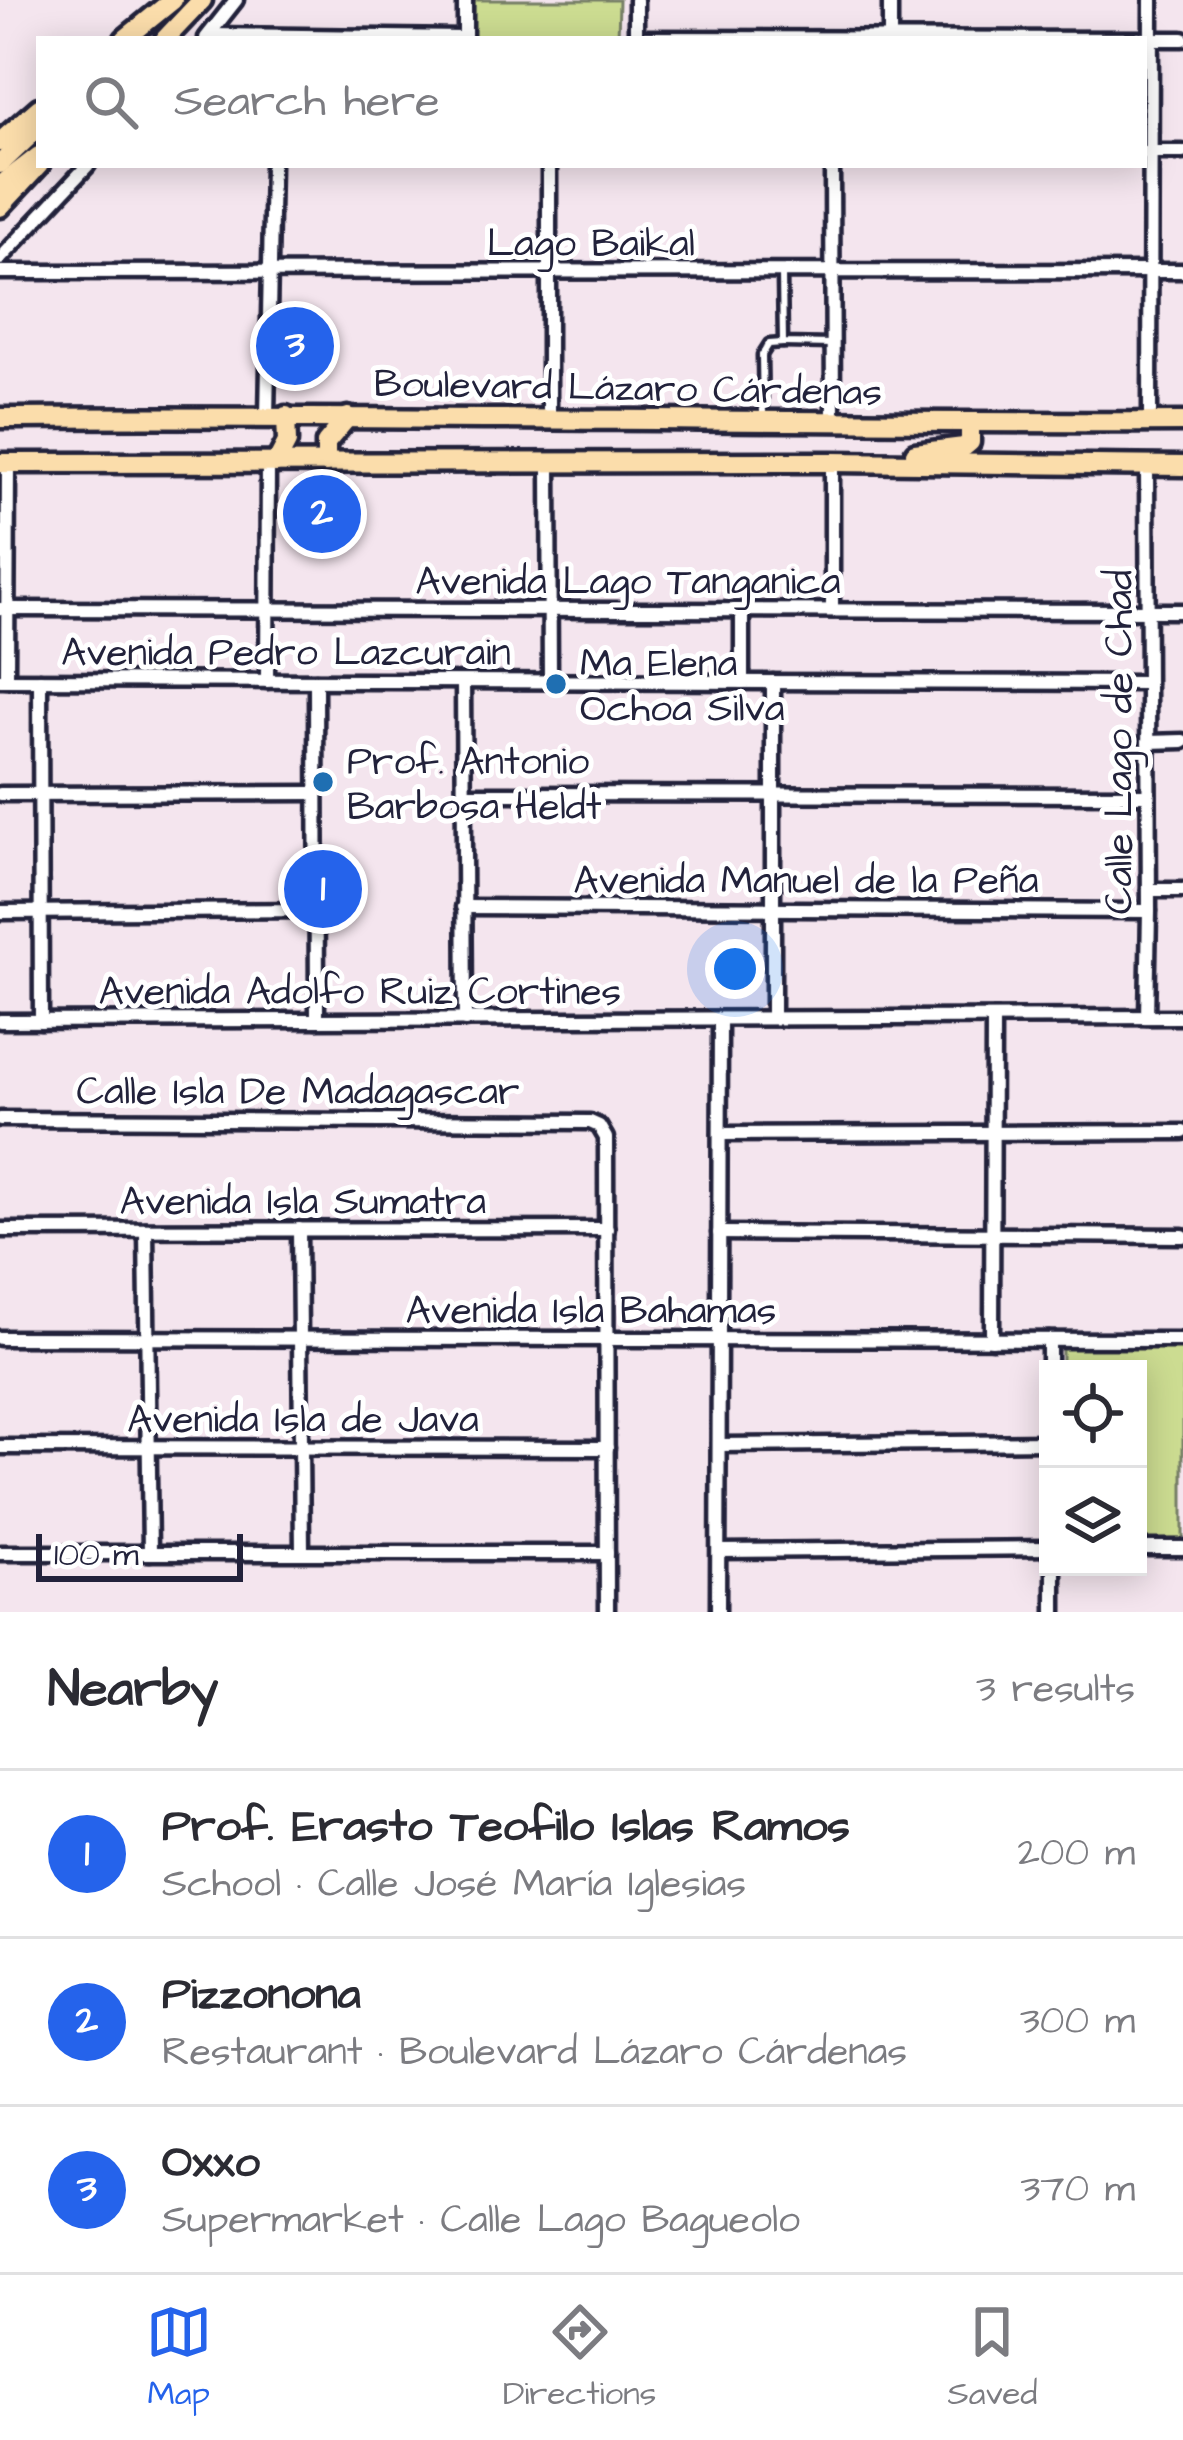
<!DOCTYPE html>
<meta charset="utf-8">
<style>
body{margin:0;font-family:"Architects Daughter",sans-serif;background:#f7f7f7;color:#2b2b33}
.controls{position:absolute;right:36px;bottom:36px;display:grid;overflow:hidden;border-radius:0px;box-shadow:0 6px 30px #0003}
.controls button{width:108px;height:108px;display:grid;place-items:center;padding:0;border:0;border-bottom:3px solid #e1e1e2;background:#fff;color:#2b2b33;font:60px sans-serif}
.scale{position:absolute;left:36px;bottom:30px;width:207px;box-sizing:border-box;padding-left:12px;border:6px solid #22223b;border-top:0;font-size:33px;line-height:42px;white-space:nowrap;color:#22223b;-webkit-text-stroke:9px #fff;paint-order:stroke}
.you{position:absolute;left:735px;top:969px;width:42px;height:42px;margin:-30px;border:9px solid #fff;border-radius:50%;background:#1a73e8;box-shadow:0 0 0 18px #1a73e833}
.badge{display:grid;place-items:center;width:78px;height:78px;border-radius:50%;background:#2563eb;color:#fff;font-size:39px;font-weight:700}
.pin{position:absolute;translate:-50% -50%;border:6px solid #fff;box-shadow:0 3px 12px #0006}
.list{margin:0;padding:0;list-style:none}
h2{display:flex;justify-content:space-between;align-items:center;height:156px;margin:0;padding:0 48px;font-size:51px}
h2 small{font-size:39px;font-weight:400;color:#7c7c81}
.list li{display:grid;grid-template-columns:78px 1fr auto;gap:36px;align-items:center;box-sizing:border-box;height:168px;padding:0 48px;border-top:3px solid #e1e1e2}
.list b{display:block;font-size:45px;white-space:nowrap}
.list p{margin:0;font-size:39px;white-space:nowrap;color:#7c7c81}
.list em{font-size:39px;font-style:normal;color:#7c7c81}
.icon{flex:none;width:66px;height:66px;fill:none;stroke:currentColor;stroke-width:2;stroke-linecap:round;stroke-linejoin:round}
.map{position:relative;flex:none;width:1183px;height:1612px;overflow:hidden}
.search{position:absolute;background:#fff;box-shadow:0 6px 30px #0003;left:36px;right:36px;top:36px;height:132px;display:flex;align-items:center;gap:30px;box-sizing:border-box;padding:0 42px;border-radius:0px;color:#7c7c81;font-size:45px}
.sheet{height:660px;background:#fff}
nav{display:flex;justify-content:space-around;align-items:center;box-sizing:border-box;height:168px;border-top:3px solid #e1e1e2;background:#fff;font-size:33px;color:#7c7c81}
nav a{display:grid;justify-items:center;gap:6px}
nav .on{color:#2563eb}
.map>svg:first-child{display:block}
</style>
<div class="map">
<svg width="1183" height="1612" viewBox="0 0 1183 1612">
<rect width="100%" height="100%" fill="#f4e5ee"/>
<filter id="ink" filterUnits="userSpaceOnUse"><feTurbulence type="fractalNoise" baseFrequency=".00833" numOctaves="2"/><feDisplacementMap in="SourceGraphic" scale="24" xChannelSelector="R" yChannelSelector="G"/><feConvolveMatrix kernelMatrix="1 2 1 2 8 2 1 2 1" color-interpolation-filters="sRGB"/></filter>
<g filter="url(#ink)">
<!-- green -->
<g fill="#ccdc91" stroke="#777f66" stroke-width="3">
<polygon points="474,0 619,0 618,39 473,39"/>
<polygon points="1183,1348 1183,1539 1138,1540 1138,1369 1062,1369 1062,1349"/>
</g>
<!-- building -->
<g fill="#daa9c7" stroke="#22223b" stroke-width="3">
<rect x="279" y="332" width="36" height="27"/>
<polygon points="301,502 342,503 342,525 323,525 323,541 301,541"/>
</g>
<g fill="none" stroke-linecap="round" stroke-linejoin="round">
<defs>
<g id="service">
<polyline points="782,274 783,343 832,344"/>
<polyline points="763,415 762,355 769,344 783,343"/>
</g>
<g id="minor">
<polyline points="465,0 465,39"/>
<polyline points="636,0 636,39"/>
<polyline points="209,35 465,38"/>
<polyline points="206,38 236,0"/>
<polyline points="637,38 1183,39"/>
<polyline points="890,39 890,0"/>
<polyline points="1144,152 1183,152"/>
<polyline points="549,165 549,418"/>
<polyline points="832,165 833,421"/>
<polyline points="0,259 88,165"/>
<polyline points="0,272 1183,271"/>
<polyline points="267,416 272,165"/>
<polyline points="1150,422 1151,0"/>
<polyline points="549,462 550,681"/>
<polyline points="832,462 832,610"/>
<polyline points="0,609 1183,611"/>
<polyline points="742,611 742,682"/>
<polyline points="0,680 1148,683"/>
<polyline points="7,680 8,463"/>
<polyline points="40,680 41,1021"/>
<polyline points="267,681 268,463"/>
<polyline points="316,681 317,1020"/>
<polyline points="463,682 465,1020"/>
<polyline points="773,682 773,1018"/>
<polyline points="1148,742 1183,741"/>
<polyline points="0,794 316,793"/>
<polyline points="463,794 1148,795"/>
<polyline points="1149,890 1183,890"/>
<polyline points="463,907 1149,911"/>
<polyline points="0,912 316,910"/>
<polyline points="1147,1017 1149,911 1147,467"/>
<polyline points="0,1021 1183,1017"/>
<polyline points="0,1119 590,1122 599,1126 606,1138 607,1612"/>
<polyline points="720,1134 1183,1132"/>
<polyline points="299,1229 302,1552"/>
<polyline points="0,1230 607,1229"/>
<polyline points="146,1230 150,1553"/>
<polyline points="719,1233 1183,1236"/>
<polyline points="0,1338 1183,1340"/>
<polyline points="992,1340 993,1019"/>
<polyline points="1049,1340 1049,1369"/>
<polyline points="719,1445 1048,1442"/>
<polyline points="0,1447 607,1448"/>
<polyline points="1138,1548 1183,1548"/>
<polyline points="719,1551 1048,1548"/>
<polyline points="0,1553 607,1553"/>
<polyline points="718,1612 720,1020"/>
<polyline points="1054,1612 1054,1567"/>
</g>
<g id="primary">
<polyline points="0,164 39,127"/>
<polyline points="0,186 39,156"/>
</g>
<g id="trunk">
<polyline points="125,39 173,0"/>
<polyline points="165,39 202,0"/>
<polyline points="0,142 39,108"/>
<polyline points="0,207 39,165"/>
<path d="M0,418C394,415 789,424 1183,422"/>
<polyline points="915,453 964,447 970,442 970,423"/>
<polyline points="0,463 832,462 1183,466"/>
<polyline points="276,463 287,442 286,416"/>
<polyline points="326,463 326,443 348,417"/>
</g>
</defs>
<!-- service casing -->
<use href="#service" stroke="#22223b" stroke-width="15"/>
<!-- minor casing -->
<use href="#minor" stroke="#22223b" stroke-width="21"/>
<!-- primary casing -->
<use href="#primary" stroke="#22223b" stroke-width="27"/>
<!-- trunk casing -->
<use href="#trunk" stroke="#22223b" stroke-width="27"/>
<!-- service -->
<use href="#service" stroke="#fff" stroke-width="6"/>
<!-- minor -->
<use href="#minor" stroke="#fff" stroke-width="12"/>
<!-- primary -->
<use href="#primary" stroke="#fbddab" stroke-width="18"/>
<!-- trunk -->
<use href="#trunk" stroke="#fbddab" stroke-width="18"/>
</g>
</g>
<!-- markers -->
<g fill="#1f6fb2" stroke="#fff" stroke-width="4.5">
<circle cx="556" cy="684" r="12"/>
<circle cx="323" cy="782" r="12"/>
</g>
<g text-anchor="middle" stroke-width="10" stroke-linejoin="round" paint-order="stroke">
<!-- street labels -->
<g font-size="39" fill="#22223b" stroke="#fff">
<text x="591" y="256">Lago Baikal</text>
<text transform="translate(628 386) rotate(1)" y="14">Boulevard Lázaro Cárdenas</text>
<text x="628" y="594">Avenida Lago Tanganica</text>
<text x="286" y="665">Avenida Pedro Lazcurain</text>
<text transform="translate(1118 742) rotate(-90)" y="14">Calle Lago de Chad</text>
<text x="806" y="893">Avenida Manuel de la Peña</text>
<text x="360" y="1004">Avenida Adolfo Ruiz Cortines</text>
<text x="298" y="1104">Calle Isla De Madagascar</text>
<text x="303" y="1214">Avenida Isla Sumatra</text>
<text x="591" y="1323">Avenida Isla Bahamas</text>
<text x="303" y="1432">Avenida Isla de Java</text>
</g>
<!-- poi labels -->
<g font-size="39" fill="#22223b" stroke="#fff" text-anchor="start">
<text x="580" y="676">Ma Elena<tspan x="580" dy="45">Ochoa Silva</tspan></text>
<text x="347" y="774">Prof. Antonio<tspan x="347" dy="45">Barbosa Heldt</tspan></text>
</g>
</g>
</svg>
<div class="controls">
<button><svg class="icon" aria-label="locate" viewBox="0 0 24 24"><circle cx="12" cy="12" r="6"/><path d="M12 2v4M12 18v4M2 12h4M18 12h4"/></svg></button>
<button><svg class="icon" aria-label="layers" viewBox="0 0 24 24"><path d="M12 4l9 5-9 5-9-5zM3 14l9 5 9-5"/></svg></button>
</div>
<div class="scale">100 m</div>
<div class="you"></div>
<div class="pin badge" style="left:323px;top:889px">1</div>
<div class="pin badge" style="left:322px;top:514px">2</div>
<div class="pin badge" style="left:295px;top:346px">3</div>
<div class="search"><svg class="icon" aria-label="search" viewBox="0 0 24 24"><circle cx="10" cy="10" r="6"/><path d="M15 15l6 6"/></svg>Search here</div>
</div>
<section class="sheet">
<h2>Nearby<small>3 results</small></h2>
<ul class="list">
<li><span class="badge">1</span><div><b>Prof. Erasto Teofilo Islas Ramos</b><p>School · Calle José María Iglesias</p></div><em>200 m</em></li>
<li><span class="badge">2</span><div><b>Pizzonona</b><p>Restaurant · Boulevard Lázaro Cárdenas</p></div><em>300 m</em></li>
<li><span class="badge">3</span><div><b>Oxxo</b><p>Supermarket · Calle Lago Bagueolo</p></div><em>370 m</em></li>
</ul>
</section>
<nav>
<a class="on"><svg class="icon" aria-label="map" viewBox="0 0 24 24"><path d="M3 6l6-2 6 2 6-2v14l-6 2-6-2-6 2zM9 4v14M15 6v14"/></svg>Map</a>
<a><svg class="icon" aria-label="directions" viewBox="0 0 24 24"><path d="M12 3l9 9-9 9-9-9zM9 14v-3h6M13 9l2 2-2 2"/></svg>Directions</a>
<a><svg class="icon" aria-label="saved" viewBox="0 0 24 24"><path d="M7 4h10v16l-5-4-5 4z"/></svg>Saved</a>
</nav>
